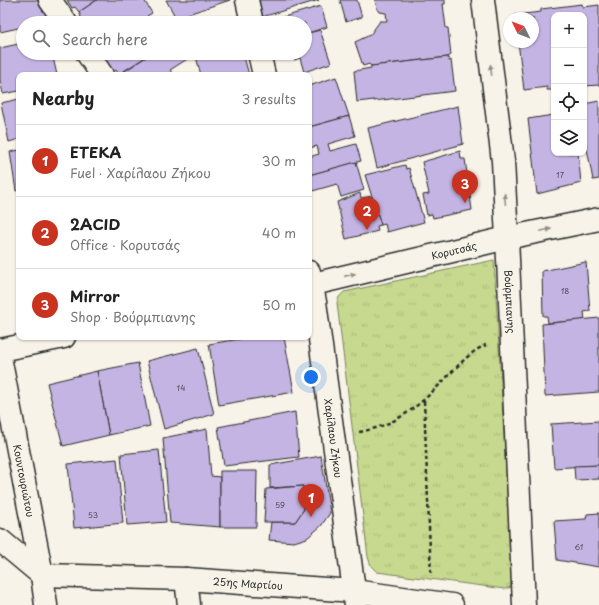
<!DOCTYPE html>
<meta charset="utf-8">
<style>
body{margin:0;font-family:"Playpen Sans",sans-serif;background:#f2f2f2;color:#222}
.controls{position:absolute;right:12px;top:12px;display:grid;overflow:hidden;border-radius:8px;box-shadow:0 1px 3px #0004}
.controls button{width:36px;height:36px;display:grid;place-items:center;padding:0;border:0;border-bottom:1px solid #e0e0e0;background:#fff;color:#222;font:20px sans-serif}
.compass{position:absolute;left:503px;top:12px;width:36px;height:36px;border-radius:50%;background:#fff;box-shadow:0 1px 3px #0004;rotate:313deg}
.you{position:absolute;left:311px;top:377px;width:14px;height:14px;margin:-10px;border:3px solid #fff;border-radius:50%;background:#1a73e8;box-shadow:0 0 0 6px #1a73e833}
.badge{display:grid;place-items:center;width:26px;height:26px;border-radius:50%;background:#c8321e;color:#fff;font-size:13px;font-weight:700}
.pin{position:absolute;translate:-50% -33px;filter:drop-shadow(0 1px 2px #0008)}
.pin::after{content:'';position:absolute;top:21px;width:14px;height:12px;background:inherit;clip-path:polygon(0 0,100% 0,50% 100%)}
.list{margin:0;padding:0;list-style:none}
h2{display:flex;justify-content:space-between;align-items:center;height:52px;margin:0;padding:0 16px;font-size:17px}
h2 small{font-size:13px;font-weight:400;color:#767676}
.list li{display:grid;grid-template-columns:26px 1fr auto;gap:12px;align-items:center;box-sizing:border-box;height:72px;padding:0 16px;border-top:1px solid #e0e0e0}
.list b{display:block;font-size:15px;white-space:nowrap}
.list p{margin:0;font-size:13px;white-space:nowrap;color:#767676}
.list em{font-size:13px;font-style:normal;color:#767676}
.icon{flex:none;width:22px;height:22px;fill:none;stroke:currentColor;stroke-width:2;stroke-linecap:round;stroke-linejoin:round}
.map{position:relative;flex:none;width:599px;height:605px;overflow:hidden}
.search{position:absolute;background:#fff;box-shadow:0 1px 3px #0004;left:16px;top:16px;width:296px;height:44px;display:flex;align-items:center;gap:10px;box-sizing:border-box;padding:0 14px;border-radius:22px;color:#767676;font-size:15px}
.panel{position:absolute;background:#fff;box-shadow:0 1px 3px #0004;left:16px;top:72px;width:296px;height:268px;border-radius:8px}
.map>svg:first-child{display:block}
</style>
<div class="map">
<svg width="599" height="605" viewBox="0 0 599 605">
<defs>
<pattern id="park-tufts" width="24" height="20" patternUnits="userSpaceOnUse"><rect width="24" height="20" fill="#c7d98e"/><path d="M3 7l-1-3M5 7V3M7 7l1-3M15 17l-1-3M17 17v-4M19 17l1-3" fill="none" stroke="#abba7b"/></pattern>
</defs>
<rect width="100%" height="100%" fill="#f7f3e8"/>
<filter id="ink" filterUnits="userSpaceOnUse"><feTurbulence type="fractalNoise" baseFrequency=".025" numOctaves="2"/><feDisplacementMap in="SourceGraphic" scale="8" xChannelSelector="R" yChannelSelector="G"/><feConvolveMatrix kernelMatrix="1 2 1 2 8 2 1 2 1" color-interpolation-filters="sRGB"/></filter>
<g filter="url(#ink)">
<!-- park -->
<polygon fill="url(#park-tufts)" stroke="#79825c" points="494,260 512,577 511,587 505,589 377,572 371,566 368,557 337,303 339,297 344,292"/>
<!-- building -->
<g fill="#c4b4e4" stroke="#2b2b2b">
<polygon points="0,0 37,0 51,21 42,23 23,23 23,27 0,32"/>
<polygon points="67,0 97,0 79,12 75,7 72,8"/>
<polygon points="97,0 144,0 152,13 147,16 149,19 143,23 81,23 78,19 81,17 79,12"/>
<polygon points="166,0 230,0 176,18"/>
<polygon points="257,0 319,0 262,17"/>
<polygon points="340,0 357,0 362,17 346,22"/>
<polygon points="375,0 445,0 445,4 443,4 446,28 448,28 451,55 448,57 371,66 369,64 363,66 355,42 370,35 380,21 387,21 386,13 380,12 377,8"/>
<polygon points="582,4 583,7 599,5 599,85 584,86 584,15 554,15 554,90 547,90 547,87 524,90 518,42 533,42 533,18 516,18 515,15 541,12 541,9"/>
<polygon points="321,6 327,27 305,34 305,23 263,23"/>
<polygon points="151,18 154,22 157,20 159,23 143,23"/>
<polygon points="320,30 331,63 304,72 300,58 294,60 292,53 305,53 305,34"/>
<polygon points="23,43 23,53 52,53 57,75 19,75 19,91 3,94 0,80 0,48"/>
<polygon points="103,53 152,53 119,74 116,70 112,73 100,56"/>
<polygon points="152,53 190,53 192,56 170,70 174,75 119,75"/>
<polygon points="212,53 243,53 249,75 201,75 196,57"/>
<polygon points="448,57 449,61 451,60 455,91 374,101 374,100 357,102 354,71 371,68 371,66"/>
<polygon points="336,77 349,116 309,127 309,86"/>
<polygon points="19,99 19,139 9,142 1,103"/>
<polygon points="599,101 599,179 593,180 584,133 584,104"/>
<polygon points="458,106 463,144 377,168 368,128"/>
<polygon points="552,110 554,110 554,153 578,153 581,183 537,194 528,119 553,115"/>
<polygon points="349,116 355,136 328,144 330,151 356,144 361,161 309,175 309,157 319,154 317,146 309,148 309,127"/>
<polygon points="19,150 19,190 16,191 10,152"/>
<polygon points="460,151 461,159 465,159 472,210 433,218 432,214 427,215 423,195 429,194 422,162"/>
<polygon points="356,162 364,190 341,197 337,184 309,192 309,175"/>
<polygon points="405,165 406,169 409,168 424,222 387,232 385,224 381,225 365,175"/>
<polygon points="360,193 361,198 372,196 381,225 377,226 378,231 346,239 337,202"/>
<polygon points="586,262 590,311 584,312 585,320 548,323 547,316 543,316 542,271"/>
<polygon points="599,318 599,392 545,396 542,324"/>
<polygon points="252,337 284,337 294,392 219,405 209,344"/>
<polygon points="198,348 214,414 164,429 147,361"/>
<polygon points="138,363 150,426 109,435 97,371"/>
<polygon points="97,371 109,435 63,446 47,383"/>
<polygon points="295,412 299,457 224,466 218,427"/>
<polygon points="599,421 599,465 554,468 551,424"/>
<polygon points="207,429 211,476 220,477 220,527 170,523 163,438"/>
<polygon points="159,450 166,522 127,525 121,454"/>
<polygon points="321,456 330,513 321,526 307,538 294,542 269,540 271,522 295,522 304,509 303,486 270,488 270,465"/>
<polygon points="117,459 123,523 74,528 68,464"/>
<polygon points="599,465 599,479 575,480 574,466"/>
<polygon points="220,471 257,471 256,527 220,527"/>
<polygon points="303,486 304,509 295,522 264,522 266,489"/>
<polygon points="599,513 599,567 557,560 554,521 586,519 587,514"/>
</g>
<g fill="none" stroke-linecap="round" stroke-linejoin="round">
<defs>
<g id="street">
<polyline points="50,0 66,23"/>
<polyline points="247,0 252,23"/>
<path id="s1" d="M483,0L503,161L507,238L524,605"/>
<polyline points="87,53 102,75"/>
<polyline points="259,53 264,75"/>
<path id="s2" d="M309,272L315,302L356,605"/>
<path id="s3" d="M309,285L507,238L599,219"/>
<polyline points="0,350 64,337"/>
<polyline points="0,540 42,575"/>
<polyline points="186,579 189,605"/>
</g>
<g id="secondary">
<path id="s4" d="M0,357L42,575L46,605"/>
<path id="s5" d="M42,575L186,579L354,591L452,605"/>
</g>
</defs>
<!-- street casing -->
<use href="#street" stroke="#2b2b2b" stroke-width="25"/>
<!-- secondary casing -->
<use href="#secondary" stroke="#2b2b2b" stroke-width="25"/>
<!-- path -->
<g stroke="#2b2b2b" stroke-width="2.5" stroke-dasharray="4 3" stroke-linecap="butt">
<polyline points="424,401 431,576"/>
<path d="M359,432C399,425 421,404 448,376C460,364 471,351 486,345"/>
</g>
<!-- street -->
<use href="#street" stroke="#f7f3e8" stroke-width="22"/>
<!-- secondary -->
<use href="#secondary" stroke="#f7f3e8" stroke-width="22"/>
</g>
<!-- one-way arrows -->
<defs><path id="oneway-solid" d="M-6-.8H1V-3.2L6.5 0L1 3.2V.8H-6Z"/></defs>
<g fill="#918f8a">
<use href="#oneway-solid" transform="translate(491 70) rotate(-97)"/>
<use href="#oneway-solid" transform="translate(505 199) rotate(-94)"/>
<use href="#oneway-solid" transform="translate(546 230) rotate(-12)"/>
<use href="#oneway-solid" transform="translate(350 275) rotate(-13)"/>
</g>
</g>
<g text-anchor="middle" stroke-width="4" stroke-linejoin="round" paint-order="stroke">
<!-- number labels -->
<g font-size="8" fill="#514d59">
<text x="560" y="178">17</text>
<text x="565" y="294">18</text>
<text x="181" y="391">14</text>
<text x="280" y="508">59</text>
<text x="93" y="518">53</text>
<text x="579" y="550">61</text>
</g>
<!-- street labels -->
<g font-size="10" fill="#2b2b2b" stroke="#f7f3e8">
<text dy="4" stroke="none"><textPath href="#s3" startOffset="149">Κορυτσάς</textPath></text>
<text dy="4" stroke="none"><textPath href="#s1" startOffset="303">Βούρμπιανης</textPath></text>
<text dy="4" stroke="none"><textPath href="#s2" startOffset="168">Χαρίλαου Ζήκου</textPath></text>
<text dy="4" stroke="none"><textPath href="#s4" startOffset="126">Κουντουριώτου</textPath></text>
<text dy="4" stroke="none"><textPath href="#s5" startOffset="206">25ης Μαρτίου</textPath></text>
</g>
</g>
</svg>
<div class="controls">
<button>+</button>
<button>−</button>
<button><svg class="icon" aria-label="locate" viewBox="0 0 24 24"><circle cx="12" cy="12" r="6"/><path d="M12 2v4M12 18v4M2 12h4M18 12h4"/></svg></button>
<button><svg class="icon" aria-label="layers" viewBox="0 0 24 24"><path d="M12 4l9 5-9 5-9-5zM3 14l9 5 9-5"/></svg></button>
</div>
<svg class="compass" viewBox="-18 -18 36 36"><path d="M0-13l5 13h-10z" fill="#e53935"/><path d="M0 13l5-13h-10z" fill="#767676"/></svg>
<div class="you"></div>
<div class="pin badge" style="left:311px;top:517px">1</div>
<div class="pin badge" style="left:367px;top:230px">2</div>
<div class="pin badge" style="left:465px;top:203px">3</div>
<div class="search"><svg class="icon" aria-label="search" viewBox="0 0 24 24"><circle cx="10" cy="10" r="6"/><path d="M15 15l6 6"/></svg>Search here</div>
<section class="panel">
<h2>Nearby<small>3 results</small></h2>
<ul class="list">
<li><span class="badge">1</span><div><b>ΕΤΕΚΑ</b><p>Fuel · Χαρίλαου Ζήκου</p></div><em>30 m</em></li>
<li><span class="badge">2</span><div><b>2ACID</b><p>Office · Κορυτσάς</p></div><em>40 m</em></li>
<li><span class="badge">3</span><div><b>Mirror</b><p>Shop · Βούρμπιανης</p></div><em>50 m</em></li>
</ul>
</section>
</div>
